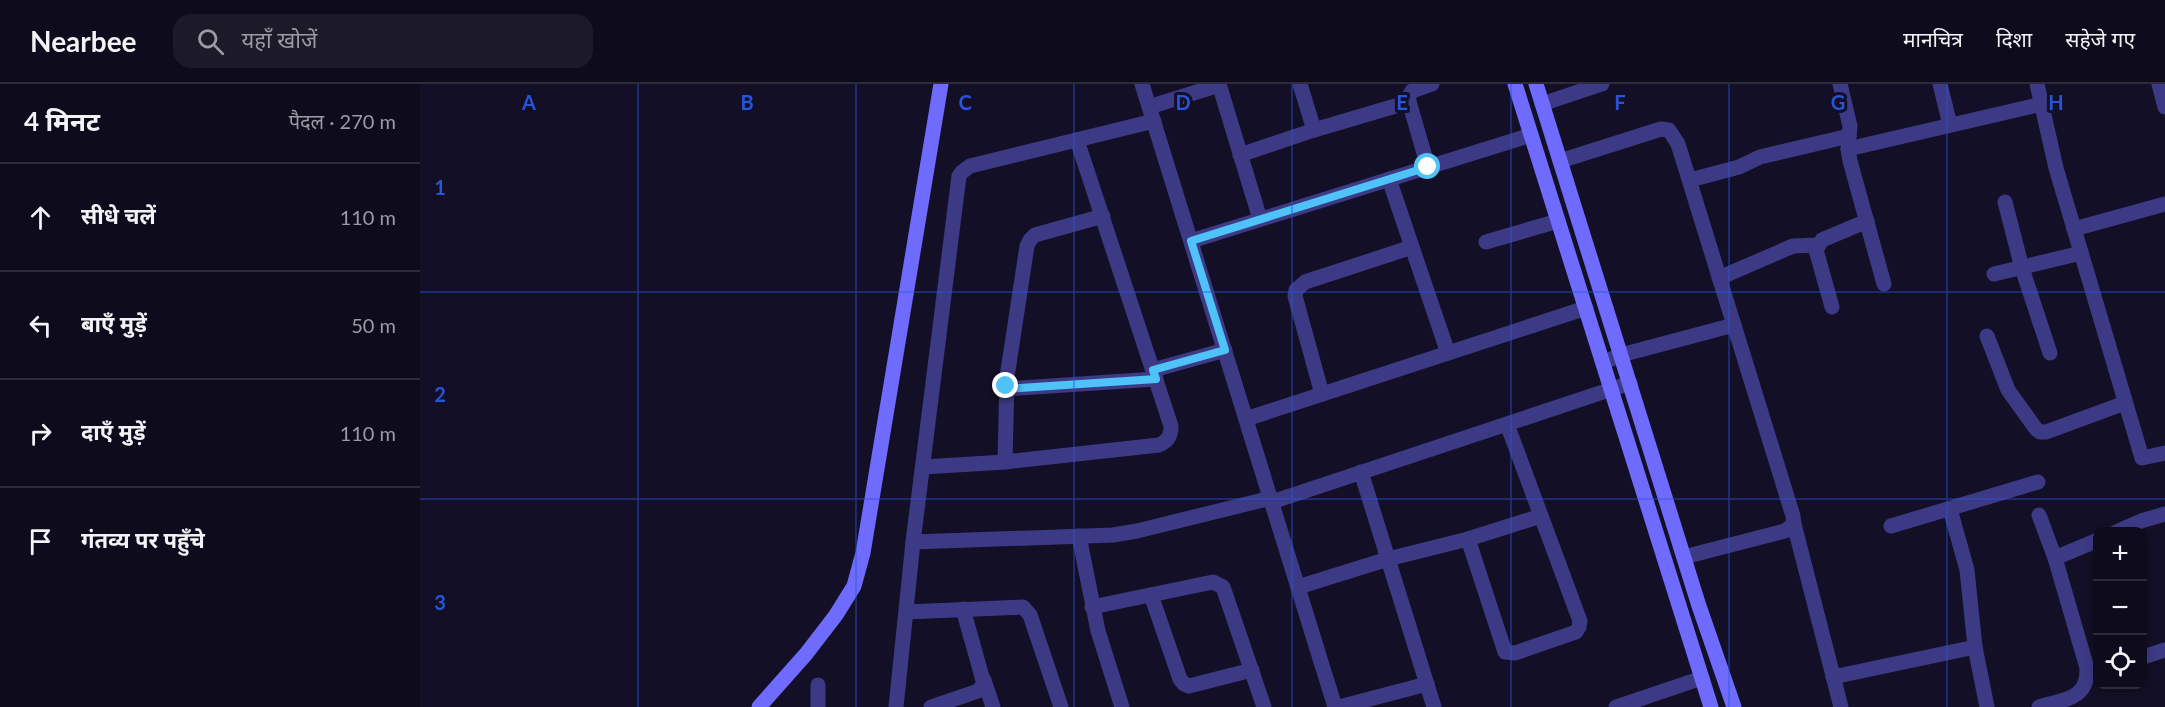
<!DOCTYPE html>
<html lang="hi">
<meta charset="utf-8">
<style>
body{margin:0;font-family:Lato,"Noto Sans Devanagari",sans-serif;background:#1c1929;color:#f1f3f6}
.controls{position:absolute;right:18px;bottom:18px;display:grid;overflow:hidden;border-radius:12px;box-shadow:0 3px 9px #0003}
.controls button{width:54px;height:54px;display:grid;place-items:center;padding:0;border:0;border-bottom:2px solid #2e2b3b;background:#0e0b1c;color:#f1f3f6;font:30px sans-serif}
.stop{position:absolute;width:18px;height:18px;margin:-14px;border:4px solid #4fc3f7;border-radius:50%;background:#fff}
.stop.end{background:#4fc3f7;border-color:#fff;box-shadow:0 2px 6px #0008}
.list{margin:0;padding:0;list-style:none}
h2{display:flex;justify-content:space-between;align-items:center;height:78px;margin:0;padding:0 24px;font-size:26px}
h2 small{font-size:20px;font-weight:400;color:#9b9ba3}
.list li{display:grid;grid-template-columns:39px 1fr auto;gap:18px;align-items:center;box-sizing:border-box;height:108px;padding:0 24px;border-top:2px solid #2e2b3b}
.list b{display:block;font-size:22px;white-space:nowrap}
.list em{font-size:20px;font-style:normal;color:#9b9ba3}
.icon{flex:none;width:33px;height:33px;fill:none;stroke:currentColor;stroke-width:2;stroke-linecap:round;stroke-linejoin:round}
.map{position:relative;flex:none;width:1745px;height:623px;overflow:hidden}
header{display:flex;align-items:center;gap:36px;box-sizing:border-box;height:84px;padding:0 30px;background:#0e0b1c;border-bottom:2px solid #2e2b3b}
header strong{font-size:28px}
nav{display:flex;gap:33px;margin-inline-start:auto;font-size:21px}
.search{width:420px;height:54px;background:#1c1929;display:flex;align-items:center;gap:15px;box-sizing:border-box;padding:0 21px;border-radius:18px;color:#9b9ba3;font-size:22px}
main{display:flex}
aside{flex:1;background:#0e0b1c}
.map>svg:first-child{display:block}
</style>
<header>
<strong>Nearbee</strong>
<div class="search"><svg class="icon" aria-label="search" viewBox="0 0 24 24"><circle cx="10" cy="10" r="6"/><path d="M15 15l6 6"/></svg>यहाँ खोजें</div>
<nav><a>मानचित्र</a><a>दिशा</a><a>सहेजे गए</a></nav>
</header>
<main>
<aside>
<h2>4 मिनट<small>पैदल · 270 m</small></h2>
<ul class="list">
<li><svg class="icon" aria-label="ahead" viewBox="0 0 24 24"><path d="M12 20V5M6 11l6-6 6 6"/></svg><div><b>सीधे चलें</b></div><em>110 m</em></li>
<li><svg class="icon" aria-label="left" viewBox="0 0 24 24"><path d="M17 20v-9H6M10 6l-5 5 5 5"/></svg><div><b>बाएँ मुड़ें</b></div><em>50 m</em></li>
<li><svg class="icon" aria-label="right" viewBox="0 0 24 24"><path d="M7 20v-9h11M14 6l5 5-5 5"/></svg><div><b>दाएँ मुड़ें</b></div><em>110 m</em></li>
<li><svg class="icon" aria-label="arrive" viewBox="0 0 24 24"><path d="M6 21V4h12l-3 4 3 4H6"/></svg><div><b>गंतव्य पर पहुँचे</b></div></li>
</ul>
</aside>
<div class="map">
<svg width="1745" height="623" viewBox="0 0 1745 623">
<rect width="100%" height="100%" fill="#130f26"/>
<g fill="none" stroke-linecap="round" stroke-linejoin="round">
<!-- street -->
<g stroke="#3d3a85" stroke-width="15">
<polyline points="722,0 915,623"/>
<polyline points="799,0 840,135"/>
<polyline points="880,0 894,46"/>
<polyline points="1420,0 1430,42 1428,65 1430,77 1464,200"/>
<polyline points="1520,0 1530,41"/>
<polyline points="1617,0 1636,84 1722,374 1745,369"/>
<polyline points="1739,0 1745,23"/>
<polyline points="1122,20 1182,0"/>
<polyline points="729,23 799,1"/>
<polyline points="1428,65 1622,20"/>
<polyline points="820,71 894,46 989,18"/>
<polyline points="1140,77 1241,45 1249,46 1258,60 1373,432 1374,440 1365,447 1264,473"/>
<polyline points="1008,83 988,14 992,7 1012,0"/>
<polyline points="969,95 1028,269"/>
<polyline points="1270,96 1319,83 1340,73 1429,52"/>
<polyline points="1585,118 1602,184 1630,269"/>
<polyline points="1654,145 1745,120"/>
<polyline points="771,157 1111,51"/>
<polyline points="1066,158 1138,137"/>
<polyline points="1574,190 1661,169"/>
<polyline points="1299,194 1373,162 1398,161"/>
<polyline points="1412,223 1396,166 1402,156 1447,137"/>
<polyline points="1567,252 1588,306 1616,345 1620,348 1626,348 1705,319"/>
<polyline points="1184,278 1201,271 1314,241"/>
<polyline points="733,286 805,266"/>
<polyline points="586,305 736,295"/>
<polyline points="902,310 875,212 876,206 885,198 992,163"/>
<polyline points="826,335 1166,224"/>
<polyline points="585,378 587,293 607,162 610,156 615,151 683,132"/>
<path d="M503,383L585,378L739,361C748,357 751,352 751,342L657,56"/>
<polyline points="941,388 1014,623"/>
<polyline points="852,418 1210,299"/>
<polyline points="1530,425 1547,486 1555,563 1567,623"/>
<polyline points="1374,440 1421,623"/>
<polyline points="1471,442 1618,398"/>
<polyline points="1696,448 1721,437 1745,430"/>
<polyline points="659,452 678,547 702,623"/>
<polyline points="1048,455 1085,568 1095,569 1156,548 1159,543 1160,537 1087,340"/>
<polyline points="493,458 693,451 717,447 851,414"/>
<polyline points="1635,474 1678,456"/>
<polyline points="878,503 968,475 1048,455 1121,432"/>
<polyline points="731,511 760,595 764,600 769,602 832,586"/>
<polyline points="672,523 793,498 803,503 844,623"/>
<polyline points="486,528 603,523 610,531 641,623"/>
<polyline points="1726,572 1745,566"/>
<polyline points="1413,593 1555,563"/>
<polyline points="564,596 573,623"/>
<polyline points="398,623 398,601"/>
<polyline points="476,623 493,458 539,92 542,88 550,82 734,37"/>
<polyline points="511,623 558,607 564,600 543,525"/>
<polyline points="919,623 1007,600"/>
<polyline points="1196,623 1282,594"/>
<path d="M1619,623C1644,615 1668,616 1667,584L1635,474L1619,431"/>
</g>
<!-- secondary -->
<g stroke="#6f6bff" stroke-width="15">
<polyline points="1095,0 1291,623"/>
<polyline points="1116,0 1279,522 1314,623"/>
<polyline points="339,623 386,570 416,531 434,502 443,469 521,0"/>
</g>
</g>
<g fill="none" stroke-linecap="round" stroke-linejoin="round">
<!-- route -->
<polyline stroke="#4fc3f7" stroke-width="8" points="586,302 586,305 736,295 733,286 805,266 771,157 1008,83"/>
</g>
<!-- grid -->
<path fill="none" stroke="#2655da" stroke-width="1.5" stroke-opacity="0.55" d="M218,0V623M436,0V623M654,0V623M872,0V623M1091,0V623M1309,0V623M1527,0V623M0,208H1745M0,415H1745"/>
<g font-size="20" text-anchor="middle" font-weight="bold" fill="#2655da" stroke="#130f26" stroke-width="6" stroke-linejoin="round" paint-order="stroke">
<text x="109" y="26">A</text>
<text x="327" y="26">B</text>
<text x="545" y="26">C</text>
<text x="763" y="26">D</text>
<text x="982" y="26">E</text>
<text x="1200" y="26">F</text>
<text x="1418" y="26">G</text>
<text x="1636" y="26">H</text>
<text x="20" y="111">1</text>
<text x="20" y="318">2</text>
<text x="20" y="526">3</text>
</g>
</svg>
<div class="controls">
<button>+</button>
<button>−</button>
<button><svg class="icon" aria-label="locate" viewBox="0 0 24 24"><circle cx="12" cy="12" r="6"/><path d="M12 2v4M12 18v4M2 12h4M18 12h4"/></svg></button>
</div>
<div class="stop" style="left:1008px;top:83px"></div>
<div class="stop end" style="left:586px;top:302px"></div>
</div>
</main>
